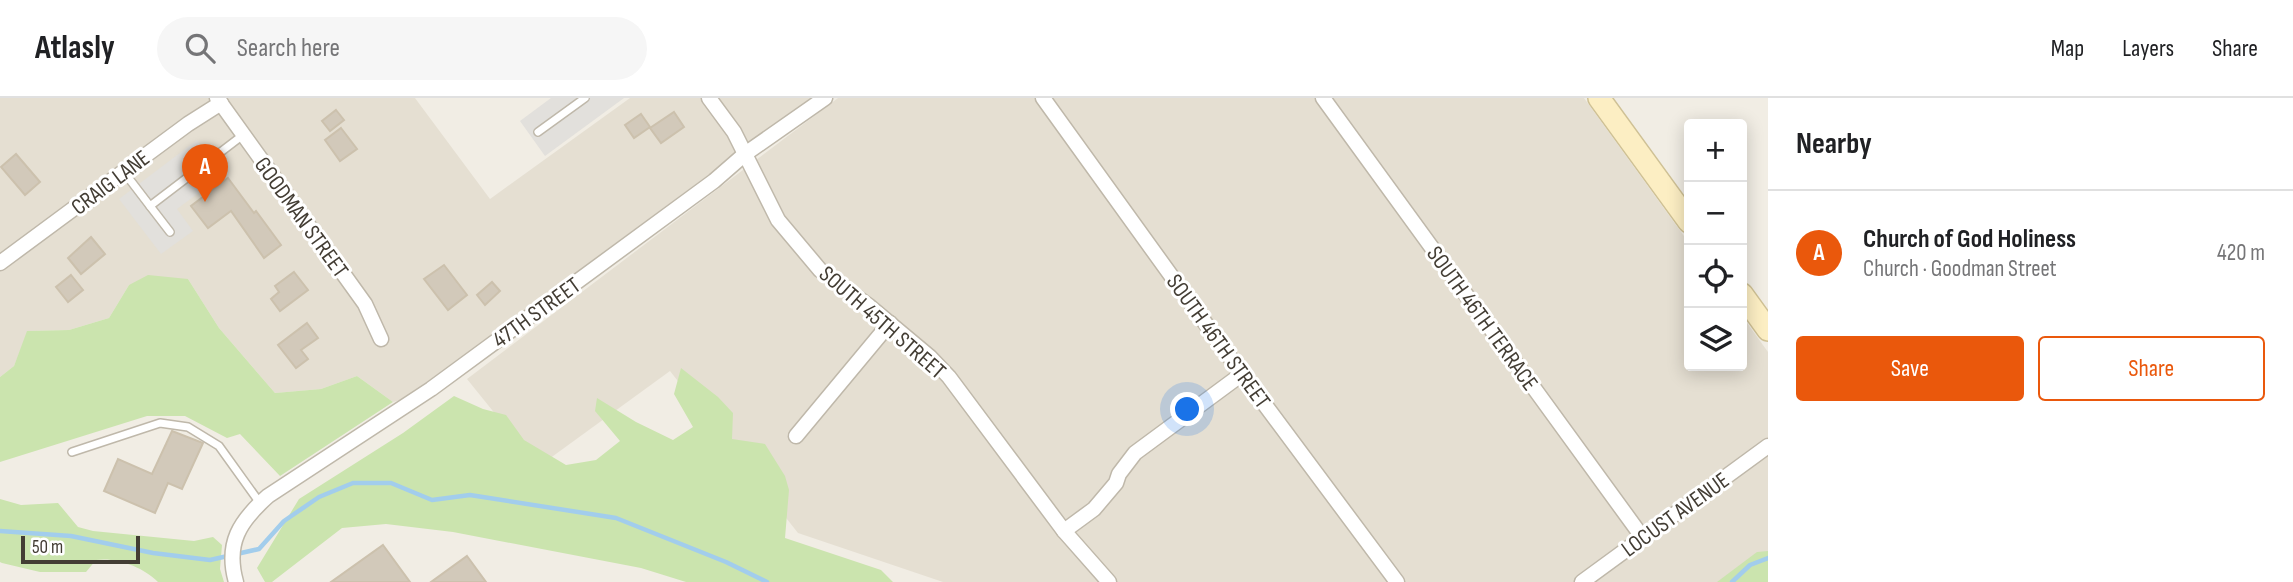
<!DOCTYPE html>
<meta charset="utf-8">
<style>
body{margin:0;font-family:"Sofia Sans Condensed",sans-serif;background:#f6f6f6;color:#202124}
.controls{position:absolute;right:21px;top:21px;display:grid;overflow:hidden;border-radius:7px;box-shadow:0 4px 18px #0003}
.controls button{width:63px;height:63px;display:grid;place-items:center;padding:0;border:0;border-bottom:2px solid #e0e0e0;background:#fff;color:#202124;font:35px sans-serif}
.scale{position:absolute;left:21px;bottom:18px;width:119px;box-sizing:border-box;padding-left:7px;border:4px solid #433d34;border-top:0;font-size:19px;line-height:24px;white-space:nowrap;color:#433d34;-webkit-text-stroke:5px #fff;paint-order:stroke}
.you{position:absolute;left:1188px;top:312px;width:24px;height:24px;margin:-18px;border:5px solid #fff;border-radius:50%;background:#1a73e8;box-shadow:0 0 0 10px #1a73e833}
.badge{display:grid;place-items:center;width:46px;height:46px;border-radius:50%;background:#ea580c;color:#fff;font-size:23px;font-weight:700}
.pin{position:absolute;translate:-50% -58px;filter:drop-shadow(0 2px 4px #0008)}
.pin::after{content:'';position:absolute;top:37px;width:24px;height:21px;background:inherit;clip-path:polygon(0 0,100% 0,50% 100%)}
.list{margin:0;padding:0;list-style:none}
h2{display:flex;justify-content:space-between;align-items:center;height:91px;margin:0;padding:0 28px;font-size:30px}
h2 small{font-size:23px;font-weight:400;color:#757577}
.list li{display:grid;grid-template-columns:46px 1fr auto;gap:21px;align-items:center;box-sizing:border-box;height:126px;padding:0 28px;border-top:2px solid #e0e0e0}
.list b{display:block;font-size:26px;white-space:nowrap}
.list p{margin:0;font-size:23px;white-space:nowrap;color:#757577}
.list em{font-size:23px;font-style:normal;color:#757577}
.actions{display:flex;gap:14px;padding:21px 28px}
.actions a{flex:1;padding:16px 0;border:2px solid #ea580c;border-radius:7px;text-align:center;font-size:24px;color:#ea580c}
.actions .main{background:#ea580c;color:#fff}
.icon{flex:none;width:38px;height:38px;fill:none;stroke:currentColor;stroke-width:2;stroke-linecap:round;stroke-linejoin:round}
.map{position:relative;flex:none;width:1768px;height:484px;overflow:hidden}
header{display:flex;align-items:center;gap:42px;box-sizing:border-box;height:98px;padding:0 35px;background:#fff;border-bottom:2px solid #e0e0e0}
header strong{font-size:33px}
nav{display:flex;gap:38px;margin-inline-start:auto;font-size:24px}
.search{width:490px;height:63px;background:#f6f6f6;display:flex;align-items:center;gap:18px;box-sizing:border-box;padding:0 24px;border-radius:38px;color:#757577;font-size:26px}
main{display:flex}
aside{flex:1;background:#fff}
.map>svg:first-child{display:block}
</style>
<header>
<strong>Atlasly</strong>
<div class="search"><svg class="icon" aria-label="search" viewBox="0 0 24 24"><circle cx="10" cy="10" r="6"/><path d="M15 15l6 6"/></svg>Search here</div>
<nav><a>Map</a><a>Layers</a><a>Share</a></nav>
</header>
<main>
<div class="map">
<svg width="1768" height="484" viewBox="0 0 1768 484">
<rect width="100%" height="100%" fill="#f1ede4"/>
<!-- residential -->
<g fill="#e5dfd2">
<polygon points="0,0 415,0 490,101 630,0 813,0 404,301 393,304 357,278 321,291 275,295 219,230 188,181 129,187 109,220 69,232 28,233 14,268 0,279"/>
<polygon points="838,0 1584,0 1689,145 1689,268 1742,268 1742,218 1768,254 1768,484 943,484 798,435 670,273 538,369 467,281"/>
</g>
<!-- green -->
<g fill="#cbe4ae">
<polygon points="148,177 188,181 219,230 275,295 321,291 357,278 393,304 280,378 240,336 227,340 185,318 147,318 0,364 0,279 14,268 27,233 69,232 109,220 129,187"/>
<polygon points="681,270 718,299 733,315 732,341 765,346 785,378 789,392 785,440 881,472 893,484 686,484 641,470 453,434 386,426 342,430 272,484 265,484 257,470 299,401 403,335 454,298 483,311 506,317 524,342 566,367 596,362 620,343 595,313 597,300 636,324 673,342 693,329 674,296"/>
<path d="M0,401L21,407L58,405L78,429L93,433L194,443L213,439L222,447L220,471L224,484H158C143,469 117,459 96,462L86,474H40L2,465L0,464Z"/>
<polygon points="1768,453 1768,484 1717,484 1757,454"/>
</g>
<!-- parking -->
<g fill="#e2e0dc">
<polygon points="551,0 624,0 545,58 520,23"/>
<polygon points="197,42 223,77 177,111 193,133 161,156 119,101"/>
</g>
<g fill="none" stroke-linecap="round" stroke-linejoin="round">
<!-- stream -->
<g stroke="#a2cdec" stroke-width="4.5">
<polyline points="0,433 71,438 153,455 210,462 259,451 284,423 319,399 353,385 391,385 432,402 470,397 616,420 726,464 767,484"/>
<polyline points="1732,484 1750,467 1768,460"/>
</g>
</g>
<!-- building -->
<g fill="#d2c9ba" stroke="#ccc1ad" stroke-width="2">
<polygon points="336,12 344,22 330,33 322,23"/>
<polygon points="674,14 684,29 661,45 650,30"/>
<polygon points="641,16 650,29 634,40 625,27"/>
<polygon points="341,30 357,51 340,63 325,42"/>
<polygon points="16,56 40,84 25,97 1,69"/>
<polygon points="228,80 254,115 256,113 281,147 264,160 231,113 208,130 191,108"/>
<polygon points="91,139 105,156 81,176 68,160"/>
<polygon points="444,167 467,197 448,212 424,181"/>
<polygon points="294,174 308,192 280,213 271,201 279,194 275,188"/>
<polygon points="71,177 83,192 68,204 56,189"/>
<polygon points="492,184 500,193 485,207 477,197"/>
<polygon points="307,225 318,240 301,252 308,261 296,270 278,247"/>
<polygon points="172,333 203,345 182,391 168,385 155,415 104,393 118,361 152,376"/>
<polygon points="383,447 410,484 331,484"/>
<polygon points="467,458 486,484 431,484"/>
</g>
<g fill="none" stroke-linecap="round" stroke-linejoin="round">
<defs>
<g id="service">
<polyline points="538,34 585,0"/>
<polyline points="124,74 150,108 243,37"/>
<polyline points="150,108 170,134"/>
<polyline points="72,354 160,325 188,329 219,348 260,405"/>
</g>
<g id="minor">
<polyline points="217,0 365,206 381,241"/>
<polyline points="709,0 734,34 778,122 820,172 869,208 930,259 949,279 1064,433 1109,484"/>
<polyline points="1043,0 1242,276 1397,484"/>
<polyline points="1323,0 1643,440"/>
<polyline points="0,165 188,26 221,5"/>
<polyline points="796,338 890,225"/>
<polyline points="1064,433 1094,411 1116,385 1119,376 1135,355 1242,276"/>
<path d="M236,484C225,445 240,423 268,398L431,291L714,83L745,56L825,0"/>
<polyline points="1582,484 1768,348"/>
</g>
<g id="secondary">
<polyline points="1599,0 1689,124"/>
<polyline points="1742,196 1768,232"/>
</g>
</defs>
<!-- service casing -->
<use href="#service" stroke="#bfb8aa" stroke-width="10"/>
<!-- minor casing -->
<use href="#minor" stroke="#bfb8aa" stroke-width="17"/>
<!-- secondary casing -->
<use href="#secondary" stroke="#cfc195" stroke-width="24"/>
<!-- service -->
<use href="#service" stroke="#fff" stroke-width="7"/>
<!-- minor -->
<use href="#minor" stroke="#fff" stroke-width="14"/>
<!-- secondary -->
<use href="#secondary" stroke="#fceec3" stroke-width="21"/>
</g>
<g text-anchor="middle" stroke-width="6" stroke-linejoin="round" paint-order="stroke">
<!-- street labels -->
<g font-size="23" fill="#433d34" stroke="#fff">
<text transform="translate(110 84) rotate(-37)" y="8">CRAIG LANE</text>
<text transform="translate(302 119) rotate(54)" y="8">GOODMAN STREET</text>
<text transform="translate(536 214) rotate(-36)" y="8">47TH STREET</text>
<text transform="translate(1483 220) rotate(54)" y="8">SOUTH 46TH TERRACE</text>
<text transform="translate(883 224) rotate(41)" y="8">SOUTH 45TH STREET</text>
<text transform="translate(1219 243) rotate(54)" y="8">SOUTH 46TH STREET</text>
<text transform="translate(1675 416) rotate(-36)" y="8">LOCUST AVENUE</text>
</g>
</g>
</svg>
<div class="controls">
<button>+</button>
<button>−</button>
<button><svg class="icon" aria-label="locate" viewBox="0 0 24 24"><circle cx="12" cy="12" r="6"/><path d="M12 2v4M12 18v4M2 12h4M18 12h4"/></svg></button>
<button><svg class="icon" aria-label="layers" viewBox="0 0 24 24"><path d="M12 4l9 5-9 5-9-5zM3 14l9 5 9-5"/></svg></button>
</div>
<div class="scale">50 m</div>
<div class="you"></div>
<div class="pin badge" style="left:205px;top:104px">A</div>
</div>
<aside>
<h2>Nearby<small></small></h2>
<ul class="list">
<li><span class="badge">A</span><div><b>Church of God Holiness</b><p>Church · Goodman Street</p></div><em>420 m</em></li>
</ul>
<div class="actions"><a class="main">Save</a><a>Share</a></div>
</aside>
</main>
